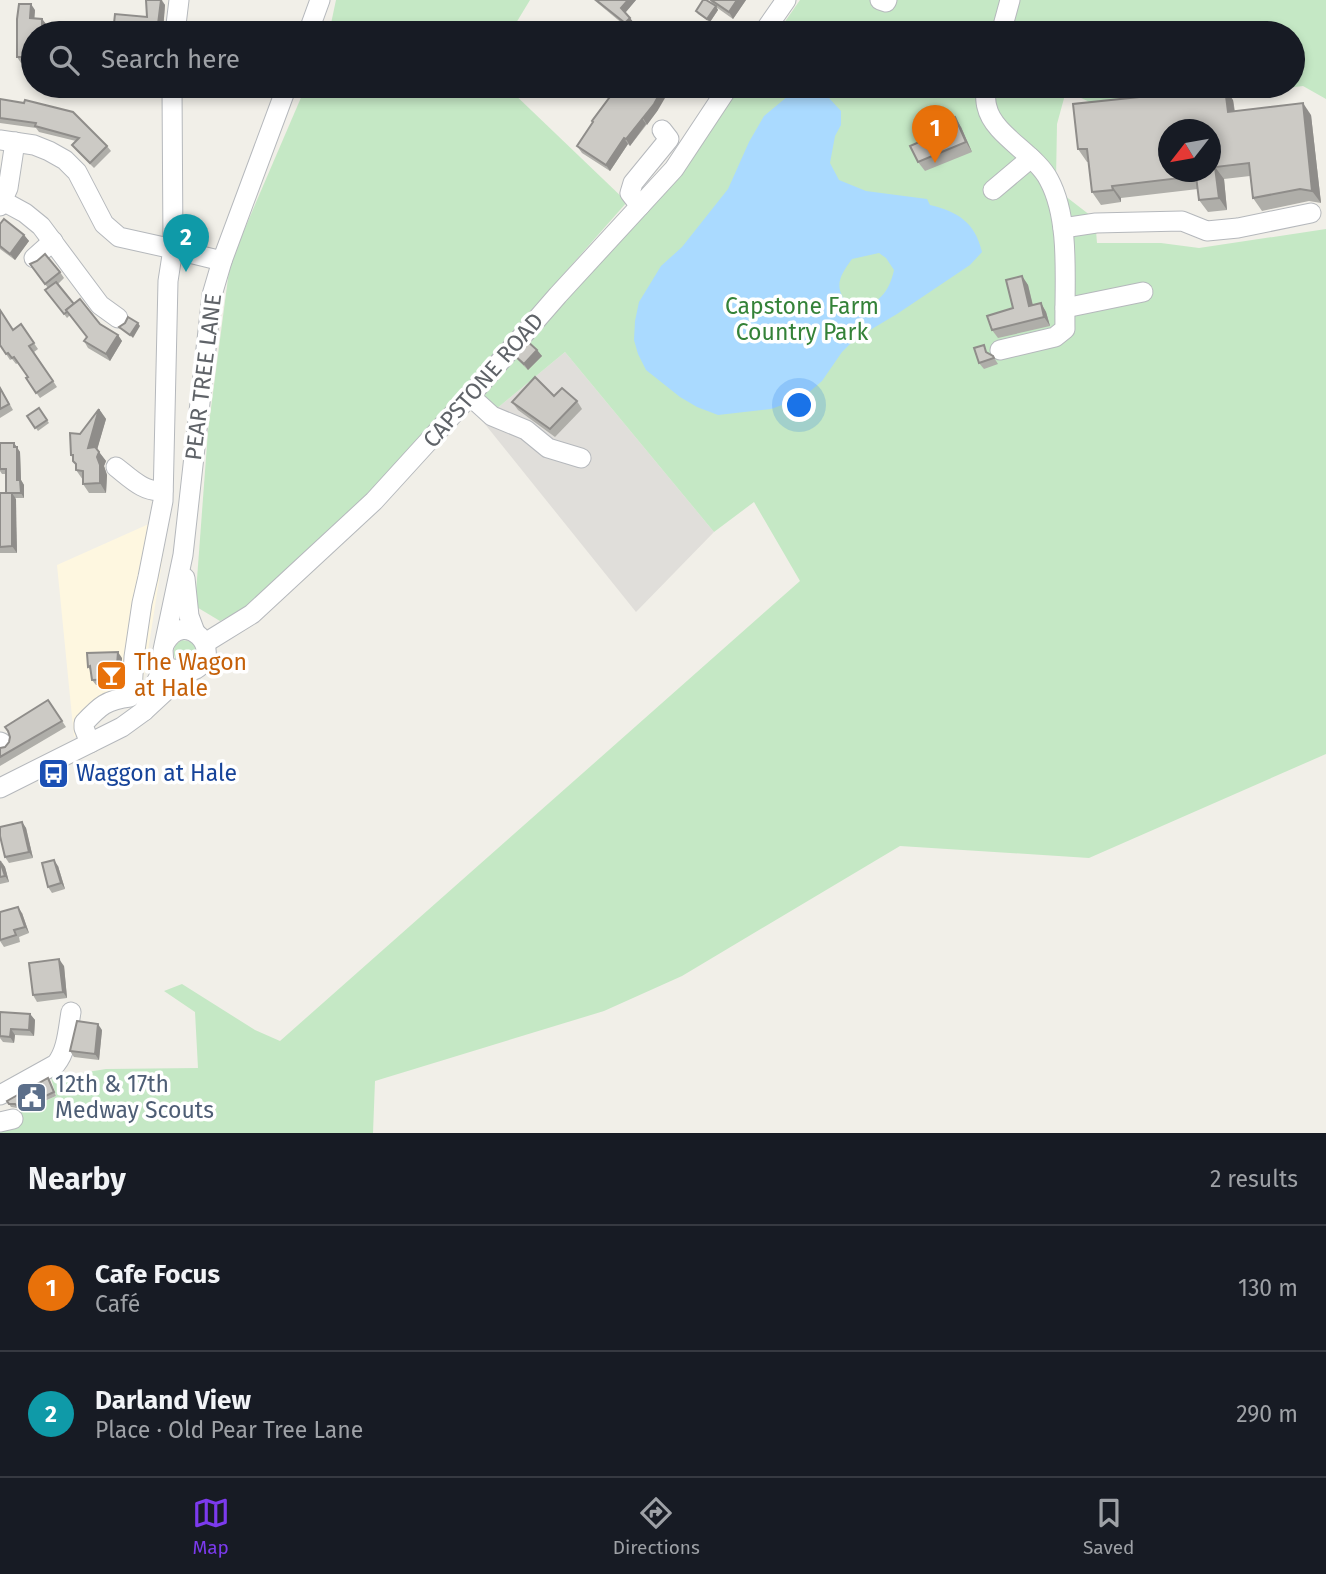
<!DOCTYPE html>
<meta charset="utf-8">
<style>
body{margin:0;font-family:"Fira Sans",sans-serif;background:#242831;color:#f1f3f6}
.compass{position:absolute;left:1158px;top:119px;width:63px;height:63px;border-radius:50%;background:#171b24;box-shadow:0 4px 10px #0003;rotate:239deg}
.you{position:absolute;left:800px;top:406px;width:24px;height:24px;margin:-18px;border:5px solid #fff;border-radius:50%;background:#1a73e8;box-shadow:0 0 0 10px #1a73e833}
.badge{display:grid;place-items:center;width:46px;height:46px;border-radius:50%;background:#7c3aed;color:#fff;font-size:23px;font-weight:700}
.pin{position:absolute;translate:-50% -58px;filter:drop-shadow(0 2px 4px #0008)}
.pin::after{content:'';position:absolute;top:37px;width:24px;height:21px;background:inherit;clip-path:polygon(0 0,100% 0,50% 100%)}
.list{margin:0;padding:0;list-style:none}
h2{display:flex;justify-content:space-between;align-items:center;height:91px;margin:0;padding:0 28px;font-size:30px}
h2 small{font-size:23px;font-weight:400;color:#9ea1a6}
.list li{display:grid;grid-template-columns:46px 1fr auto;gap:21px;align-items:center;box-sizing:border-box;height:126px;padding:0 28px;border-top:2px solid #363941}
.list b{display:block;font-size:26px;white-space:nowrap}
.list p{margin:0;font-size:23px;white-space:nowrap;color:#9ea1a6}
.list em{font-size:23px;font-style:normal;color:#9ea1a6}
.icon{flex:none;width:38px;height:38px;fill:none;stroke:currentColor;stroke-width:2;stroke-linecap:round;stroke-linejoin:round}
.map{position:relative;flex:none;width:1326px;height:1133px;overflow:hidden}
.search{position:absolute;background:#171b24;box-shadow:0 4px 10px #0003;left:21px;right:21px;top:21px;height:77px;display:flex;align-items:center;gap:18px;box-sizing:border-box;padding:0 24px;border-radius:38px;color:#9ea1a6;font-size:26px}
.sheet{height:343px;background:#171b24}
nav{display:flex;justify-content:space-around;align-items:center;box-sizing:border-box;height:98px;border-top:2px solid #363941;background:#171b24;font-size:19px;color:#9ea1a6}
nav a{display:grid;justify-items:center;gap:4px}
nav .on{color:#7c3aed}
.map>svg:first-child{display:block}
</style>
<div class="map">
<svg width="1326" height="1133" viewBox="0 0 1326 1133">
<rect width="100%" height="100%" fill="#f1efe8"/>
<!-- commercial -->
<polygon fill="#fef7e0" points="151,523 166,536 142,689 74,737 57,565"/>
<!-- industrial -->
<polygon fill="#e0deda" points="565,352 714,532 636,612 468,403 495,410"/>
<!-- green -->
<g fill="#c5e8c5">
<polygon points="336,0 530,0 510,33 329,33"/>
<polygon points="800,0 1326,0 1326,99 1303,86 1107,110 1066,91 1057,124 1056,180 1060,192 1095,219 1097,243 1161,243 1199,248 1326,229 1326,754 1089,858 900,846 682,976 604,1011 375,1081 373,1133 0,1133 0,1125 15,1115 56,1096 51,1078 106,1069 198,1068 195,1012 164,991 182,984 255,1030 280,1041 800,581 754,502 714,532 565,352 495,410 475,394 680,174 741,86 1293,86 1293,33 777,33"/>
<polygon points="306,86 506,86 627,202 394,467 258,602 220,621 195,606 208,431 230,263"/>
<path d="M182,640L193,642L198,652L193,663L177,661C171,653 173,645 182,640Z"/>
</g>
<!-- water -->
<path fill="#aadaff" fill-rule="evenodd" d="M812,91L829,98L841,111V125L835,136L830,163L839,180L866,191L927,199L930,205C958,212 975,222 982,252L970,265L897,314L855,339L842,352L822,381L807,394L793,401L771,409L718,415L697,407L680,397L646,370L638,354L634,340L635,321L639,302L661,266L682,247L728,189L749,142L764,116L788,96ZM879,253L886,258L894,270C889,294 875,309 849,306C833,287 839,277 852,259Z"/>
<g fill="none" stroke-linecap="round" stroke-linejoin="round">
<defs>
<g id="minor">
<polyline points="880,0 886,2 887,0"/>
<polyline points="175,33 179,0"/>
<polyline points="308,33 320,0"/>
<polyline points="763,33 786,0"/>
<polyline points="1001,33 1010,0"/>
<path d="M985,86C986,93 985,101 987,107C993,135 1036,154 1049,180C1071,221 1064,284 1065,329L1055,337L1000,350"/>
<polyline points="0,140 34,145 49,151 65,160 77,172 104,224 119,237 173,249 172,86"/>
<polyline points="993,190 1031,158"/>
<polyline points="3,201 25,213 41,226 100,305 118,318"/>
<polyline points="0,206 8,188 15,142"/>
<polyline points="640,206 630,193 633,183 669,139 662,130"/>
<polyline points="1063,228 1096,223 1182,221 1207,231 1238,228 1311,213"/>
<polyline points="34,258 53,241"/>
<polyline points="1065,308 1143,292"/>
<polyline points="470,396 492,416 526,430 548,448 581,458"/>
<path d="M116,467C129,477 145,494 163,490"/>
<polyline points="185,578 189,616 195,632"/>
<path d="M165,643C186,607 225,652 196,669C188,673 181,672 174,669"/>
<polyline points="205,643 252,614 374,501 477,388 558,295 674,169 729,86"/>
<polyline points="144,711 152,690 163,669 164,664 163,650 183,555 212,295 222,261 287,86"/>
<polyline points="0,742 2,743"/>
<path d="M90,743L84,728V723C100,706 106,700 130,697L132,693L134,657L142,603L148,577L163,501L168,281L173,249L222,261"/>
<polyline points="0,788 122,727 144,711 186,672"/>
<path d="M0,1095L56,1064C67,1051 68,1029 71,1012"/>
<polyline points="0,1122 13,1119"/>
</g>
</defs>
<!-- minor casing -->
<use href="#minor" stroke="#b5b8bc" stroke-width="21"/>
<!-- minor -->
<use href="#minor" stroke="#fff" stroke-width="19"/>
</g>
<!-- wall -->
<g fill="#afaea9">
<polygon points="146,0 162,0 165,5 163,30 160,30 147,17"/>
<polygon points="594,0 636,0 625,13 634,23 629,29"/>
<polygon points="710,0 746,0 733,19 716,7 718,10 710,22 698,14 696,11 713,4"/>
<polygon points="35,10 34,18 42,19 46,24 33,33 32,63 21,63 17,57"/>
<polygon points="0,99 107,146 111,151 94,168 76,150 72,145 76,141 39,132 36,128 0,123"/>
<polygon points="1233,100 1235,111 1311,115 1321,203 1309,201 1262,211 1253,198 1250,176 1224,179 1227,210 1208,212 1199,200 1198,189 1121,198 1121,202 1101,205 1092,192 1089,162 1087,162 1078,149"/>
<polygon points="658,110 630,146 628,144 610,171 582,153 577,146"/>
<polygon points="961,127 972,152 925,171 918,162"/>
<polygon points="0,224 24,235 29,241 15,260 0,249"/>
<polygon points="30,264 60,272 64,278 58,284 74,304 100,324 118,335 122,341 110,361 88,348 84,341 87,337 70,315 67,318 48,293 48,288"/>
<polygon points="1022,276 1028,285 1033,305 1041,303 1046,312 1050,326 998,338 992,330 1013,308"/>
<polygon points="21,324 38,349 34,352 57,387 40,398 26,378 28,377 18,363 16,364 12,359 10,360 0,345 13,329"/>
<polygon points="537,350 542,356 528,370 518,360 513,354"/>
<polygon points="993,356 998,364 984,369 979,363"/>
<polygon points="0,387 13,410 0,418"/>
<polygon points="554,396 577,401 582,409 555,437 518,410 512,402"/>
<polygon points="39,408 49,423 38,431 27,416"/>
<polygon points="99,409 106,419 97,449 106,461 104,466 107,475 106,493 89,493 83,484 83,480 76,470 76,465 71,455 80,434"/>
<polygon points="0,443 14,443 20,452 21,480 24,485 24,498 15,498 17,553 0,553 0,493 7,493 6,474 2,474 0,471"/>
<polygon points="122,658 120,685 96,685 92,680 91,671 88,667"/>
<polygon points="48,700 66,727 0,766 0,748 5,747 9,742 10,737 5,727"/>
<polygon points="22,822 26,828 33,858 9,863 5,857"/>
<polygon points="0,861 5,867 9,882 0,884"/>
<polygon points="58,866 65,889 52,893 48,887"/>
<polygon points="22,913 29,933 19,937 20,942 4,947 0,941"/>
<polygon points="64,966 67,998 37,1002 33,995"/>
<polygon points="0,1012 30,1014 35,1020 34,1036 15,1035 14,1043 3,1042 0,1038"/>
<polygon points="102,1030 99,1060 74,1057 70,1051"/>
<polygon points="50,1081 56,1096 22,1111 17,1108 11,1107 7,1101"/>
</g>
<!-- shaded-wall -->
<g fill="#8f8d8a">
<polygon points="161,0 165,5 163,30 158,24"/>
<polygon points="628,0 636,0 625,13 621,8"/>
<polygon points="737,0 746,0 733,19 729,12"/>
<polygon points="31,4 35,10 34,24 30,18"/>
<polygon points="716,6 718,10 710,22 707,19"/>
<polygon points="630,18 634,23 629,29 625,23"/>
<polygon points="42,19 46,24 46,33 42,33"/>
<polygon points="156,24 160,30 160,33 156,33"/>
<polygon points="28,44 32,50 32,63 28,57"/>
<polygon points="664,86 672,86 658,110 647,125 643,118"/>
<polygon points="1225,88 1233,100 1236,125 1228,112"/>
<polygon points="1303,103 1311,115 1321,203 1312,191"/>
<polygon points="955,117 961,127 972,152 966,142"/>
<polygon points="642,118 646,124 630,146 626,139"/>
<polygon points="624,138 628,144 610,171 606,165"/>
<polygon points="1215,167 1224,179 1227,210 1219,198"/>
<polygon points="1112,186 1121,198 1121,202 1113,190"/>
<polygon points="24,235 29,241 15,260 10,254"/>
<polygon points="1022,276 1028,285 1035,315 1029,306"/>
<polygon points="1041,303 1046,312 1050,326 1044,317"/>
<polygon points="138,323 140,326 133,338 130,335"/>
<polygon points="118,335 122,341 110,361 106,354"/>
<polygon points="537,350 542,356 528,370 524,364"/>
<polygon points="99,409 106,419 95,457 88,448"/>
<polygon points="14,443 20,452 21,480 24,485 24,498 21,493 17,480"/>
<polygon points="99,452 106,461 104,466 107,475 106,493 100,483 97,457"/>
<polygon points="12,493 16,499 17,553 12,546"/>
<polygon points="118,652 122,658 120,685 116,679"/>
<polygon points="22,822 26,828 33,858 29,852"/>
<polygon points="54,860 58,866 65,889 61,883"/>
<polygon points="1,861 5,867 9,882 5,876"/>
<polygon points="18,907 22,913 29,933 25,927"/>
<polygon points="59,959 64,966 67,998 63,992"/>
<polygon points="30,1014 35,1020 34,1036 29,1030"/>
<polygon points="98,1024 102,1030 99,1060 95,1054"/>
<polygon points="11,1029 15,1035 14,1043 10,1037"/>
</g>
<!-- building -->
<g fill="#cccac5" stroke="#8f8d8a" stroke-width="2" fill-rule="evenodd">
<polygon points="146,0 161,0 158,24 156,24 156,33 113,33 115,14 147,17"/>
<polygon points="596,0 628,0 621,8 630,18 625,23"/>
<polygon points="703,0 706,0 716,6 707,19 696,11"/>
<polygon points="711,0 737,0 729,12"/>
<polygon points="19,4 31,4 30,18 42,19 42,33 33,33 33,44 28,44 28,57 17,57 17,19"/>
<polygon points="704,23 722,33 697,33"/>
<polygon points="618,86 664,86 654,104 626,139 624,138 606,165 577,146 593,122 592,121"/>
<path d="M1225,88L1228,112L1303,103L1312,191L1300,189L1253,198L1249,163L1215,167L1219,198L1199,200L1196,176L1112,186L1113,190L1092,192L1087,149H1078L1073,104ZM1168,130H1210V172H1168Z"/>
<polygon points="0,99 24,103 25,100 73,112 107,146 90,163 72,145 79,138 35,126 36,123 0,118"/>
<polygon points="955,117 966,142 918,162 910,146 924,140 921,134"/>
<polygon points="4,219 24,235 10,254 0,246 0,224"/>
<polygon points="45,254 60,272 45,284 30,264 37,261"/>
<polygon points="1022,276 1029,306 1041,303 1044,317 992,330 987,316 1013,308 1006,280"/>
<polygon points="56,282 74,304 66,310 67,312 64,314 45,290"/>
<polygon points="80,299 100,324 118,335 106,354 84,341 87,337 66,310"/>
<polygon points="0,310 13,330 21,324 34,343 29,346 53,381 36,393 26,378 28,377 14,357 12,358 8,353 6,354 0,345"/>
<polygon points="128,317 138,323 130,335 119,327 125,323"/>
<polygon points="526,340 537,350 524,364 513,354"/>
<polygon points="984,345 986,352 993,356 994,358 979,363 974,348"/>
<polygon points="535,377 554,396 562,388 577,401 550,429 512,402"/>
<polygon points="0,388 9,404 0,409"/>
<polygon points="39,408 47,420 35,428 27,416"/>
<polygon points="99,409 88,448 95,447 99,452 97,457 100,465 100,483 83,484 83,471 76,470 76,464 73,461 73,455 71,455 70,433 80,434"/>
<polygon points="0,443 14,443 14,447 17,447 17,480 20,480 21,493 6,493 6,469 0,469"/>
<polygon points="0,493 12,493 12,546 0,547"/>
<polygon points="118,652 116,679 92,680 90,666 88,667 87,653"/>
<polygon points="48,700 62,721 0,757 0,748 5,747 9,742 10,737 8,731 5,727"/>
<polygon points="22,822 29,852 5,857 0,836 0,827"/>
<polygon points="54,860 61,883 48,887 42,863"/>
<polygon points="0,861 5,876 0,877"/>
<polygon points="18,907 25,927 14,930 16,935 0,940 0,912"/>
<polygon points="59,959 63,992 33,995 29,963"/>
<polygon points="0,1012 30,1014 29,1030 11,1029 10,1037 0,1036"/>
<polygon points="77,1021 98,1024 95,1054 70,1051"/>
<polygon points="48,1078 54,1092 20,1108 15,1104 9,1104 7,1101"/>
</g>
<!-- icons -->
<defs>
<symbol id="bar-square" viewBox="-11 -11 22 22"><rect x="-9" y="-9" width="18" height="18" rx="4" fill="#e8710a" stroke="#fff"/><path d="M-6-5H6L.8 .8V4.5H3.5V6h-7V4.5H-.8V.8Z" fill="#fff"/></symbol>
<symbol id="bus-square" viewBox="-11 -11 22 22"><rect x="-9" y="-9" width="18" height="18" rx="4" fill="#1a4fb4" stroke="#fff"/><path d="M-5-6H5V4H4V6H2V4H-2V6H-4V4H-5ZM-3.5-4V0h7V-4ZM-3.5 1.2v1.5H-2V1.2ZM2 1.2v1.5H3.5V1.2Z" fill="#fff"/></symbol>
<symbol id="civic-square" viewBox="-11 -11 22 22"><rect x="-9" y="-9" width="18" height="18" rx="4" fill="#5c6f8a" stroke="#fff"/><path d="M-.6-6.5H3V-4.5H.6V-3L4-1V1h2V6H-6V1h2V-1L-.6-3ZM-1.2 2.5V6h2.4V2.5Z" fill="#fff"/></symbol>
</defs>
<g fill-rule="evenodd">
<use href="#bar-square" x="94" y="658" width="35" height="35"/>
<use href="#bus-square" x="36" y="756" width="35" height="35"/>
<use href="#civic-square" x="14" y="1080" width="35" height="35"/>
</g>
<g text-anchor="middle" stroke-width="7" stroke-linejoin="round" paint-order="stroke">
<!-- park labels -->
<g font-size="23" fill="#348238" stroke="#fff">
<text x="802" y="314">Capstone Farm<tspan x="802" dy="26">Country Park</tspan></text>
</g>
<!-- street labels -->
<g font-size="23" fill="#5f6368" stroke="#fff">
<text transform="translate(203 377) rotate(-83)" y="8">PEAR TREE LANE</text>
<text transform="translate(483 380) rotate(-49)" y="8">CAPSTONE ROAD</text>
</g>
<!-- food labels -->
<g font-size="23" fill="#c56008" stroke="#fff" text-anchor="start">
<text x="134" y="670">The Wagon<tspan x="134" dy="26">at Hale</tspan></text>
</g>
<!-- transit labels -->
<g font-size="23" fill="#164399" stroke="#fff" text-anchor="start">
<text x="76" y="781">Waggon at Hale</text>
</g>
<!-- service labels -->
<g font-size="23" fill="#4e5e75" stroke="#fff" text-anchor="start">
<text x="55" y="1092">12th &amp; 17th<tspan x="55" dy="26">Medway Scouts</tspan></text>
</g>
</g>
</svg>
<svg class="compass" viewBox="-18 -18 36 36"><path d="M0-13l5 13h-10z" fill="#e53935"/><path d="M0 13l5-13h-10z" fill="#9ea1a6"/></svg>
<div class="you"></div>
<div class="pin badge" style="left:935px;top:163px;background:#e8710a">1</div>
<div class="pin badge" style="left:186px;top:272px;background:#0f9aa8">2</div>
<div class="search"><svg class="icon" aria-label="search" viewBox="0 0 24 24"><circle cx="10" cy="10" r="6"/><path d="M15 15l6 6"/></svg>Search here</div>
</div>
<section class="sheet">
<h2>Nearby<small>2 results</small></h2>
<ul class="list">
<li><span class="badge" style="background:#e8710a">1</span><div><b>Cafe Focus</b><p>Café</p></div><em>130 m</em></li>
<li><span class="badge" style="background:#0f9aa8">2</span><div><b>Darland View</b><p>Place · Old Pear Tree Lane</p></div><em>290 m</em></li>
</ul>
</section>
<nav>
<a class="on"><svg class="icon" aria-label="map" viewBox="0 0 24 24"><path d="M3 6l6-2 6 2 6-2v14l-6 2-6-2-6 2zM9 4v14M15 6v14"/></svg>Map</a>
<a><svg class="icon" aria-label="directions" viewBox="0 0 24 24"><path d="M12 3l9 9-9 9-9-9zM9 14v-3h6M13 9l2 2-2 2"/></svg>Directions</a>
<a><svg class="icon" aria-label="saved" viewBox="0 0 24 24"><path d="M7 4h10v16l-5-4-5 4z"/></svg>Saved</a>
</nav>
